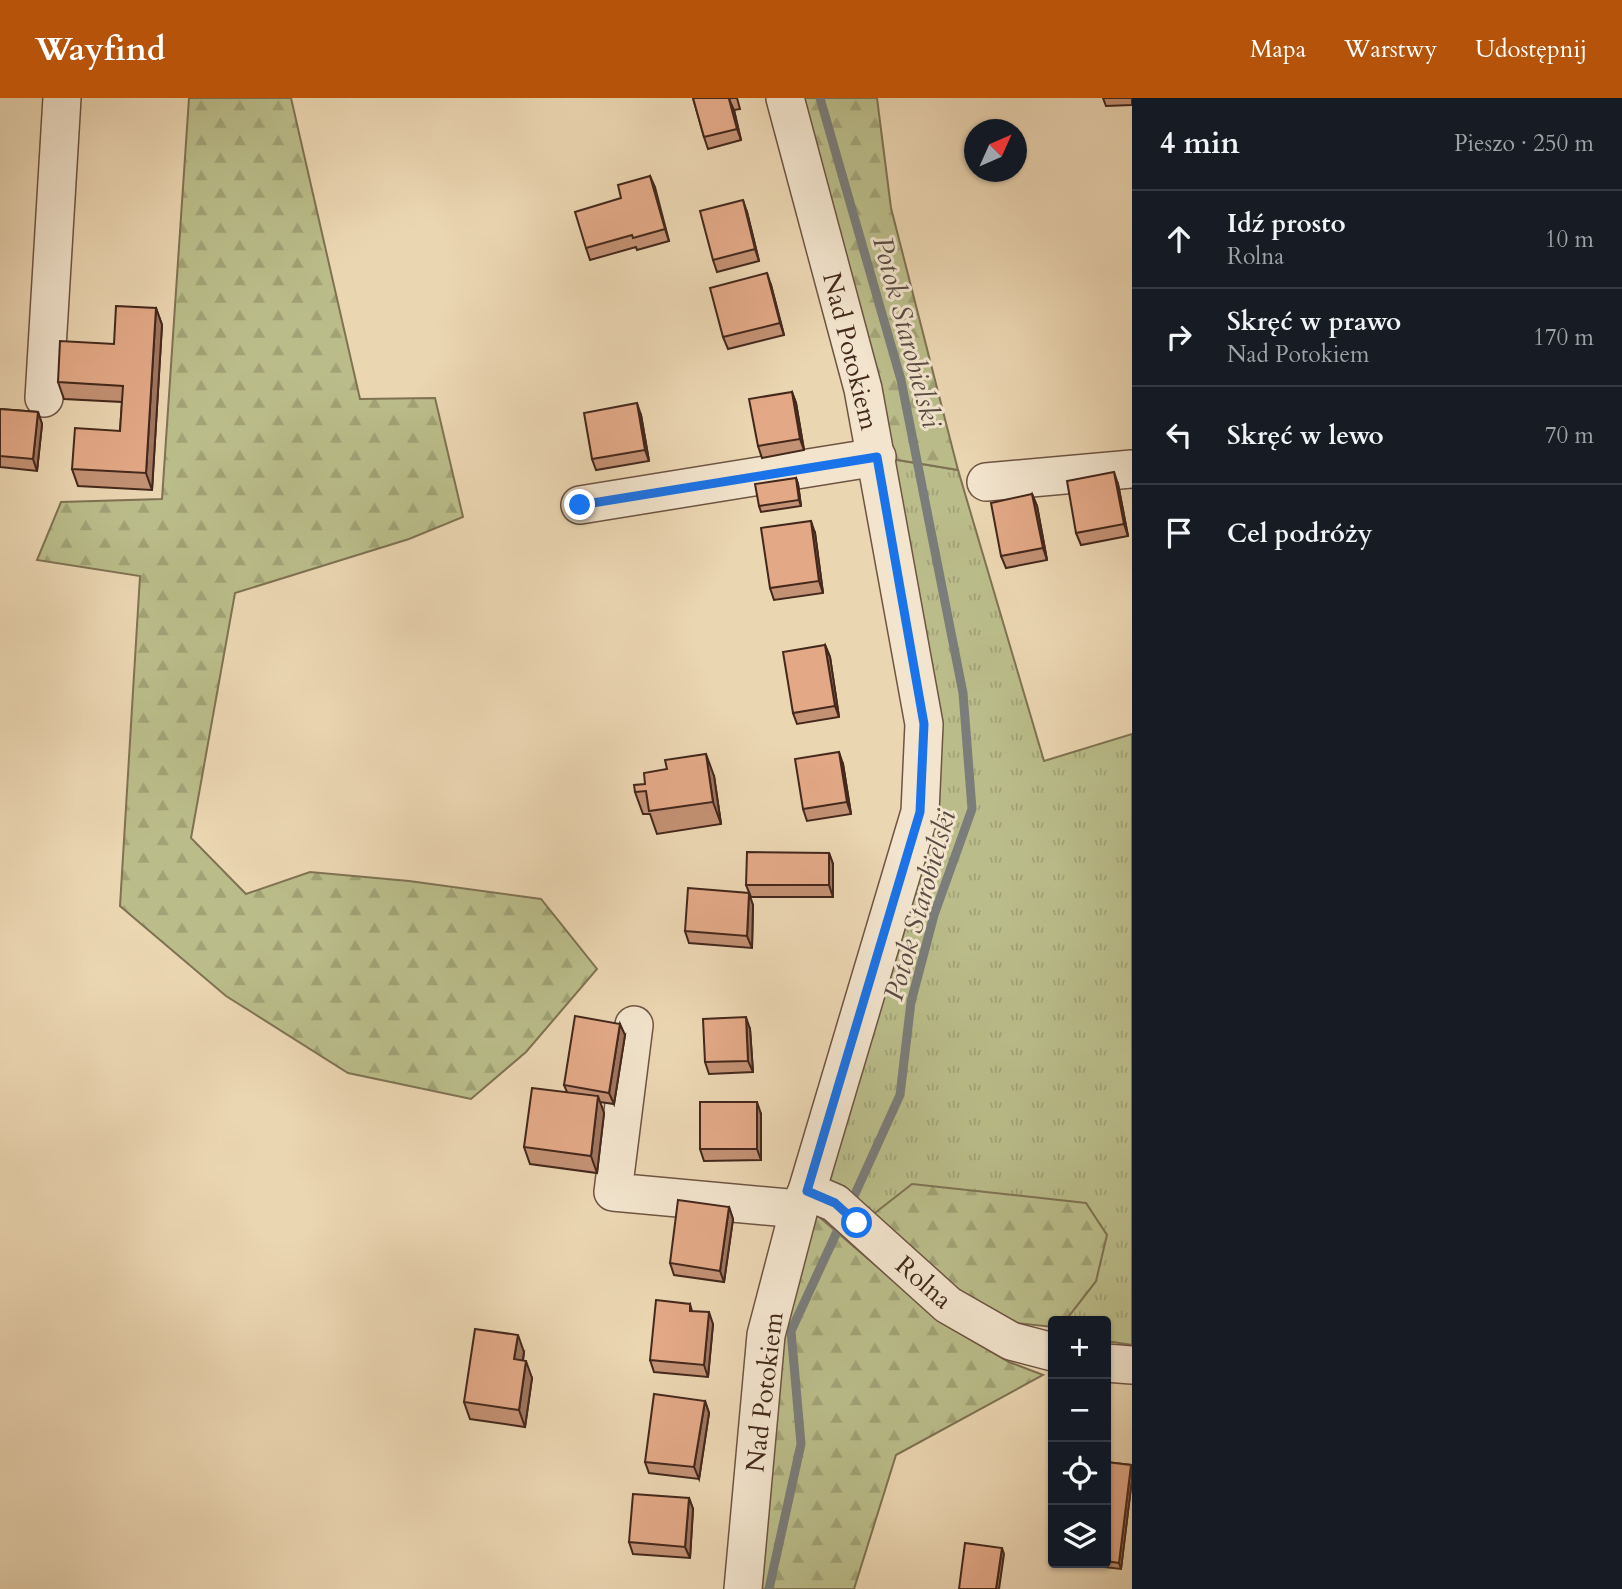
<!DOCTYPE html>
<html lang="pl">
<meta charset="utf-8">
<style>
body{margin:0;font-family:Cardo,serif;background:#242831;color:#f1f3f6}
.controls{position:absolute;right:21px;bottom:21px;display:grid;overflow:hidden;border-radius:7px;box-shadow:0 2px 5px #0004}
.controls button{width:63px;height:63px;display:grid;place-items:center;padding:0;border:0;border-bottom:2px solid #363941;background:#171b24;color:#f1f3f6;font:35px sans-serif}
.compass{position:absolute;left:964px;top:21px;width:63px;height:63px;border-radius:50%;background:#171b24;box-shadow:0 2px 5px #0004;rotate:45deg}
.stop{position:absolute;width:21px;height:21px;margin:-16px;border:5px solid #1a73e8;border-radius:50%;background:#fff}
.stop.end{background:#1a73e8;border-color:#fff;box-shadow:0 2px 7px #0008}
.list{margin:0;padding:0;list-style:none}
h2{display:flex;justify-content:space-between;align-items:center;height:91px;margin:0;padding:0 28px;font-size:30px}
h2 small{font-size:23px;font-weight:400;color:#9ea1a6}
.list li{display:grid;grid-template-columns:46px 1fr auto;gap:21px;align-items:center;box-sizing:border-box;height:98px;padding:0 28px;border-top:2px solid #363941}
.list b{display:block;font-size:26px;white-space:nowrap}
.list p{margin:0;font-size:23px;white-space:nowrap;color:#9ea1a6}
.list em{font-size:23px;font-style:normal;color:#9ea1a6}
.icon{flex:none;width:38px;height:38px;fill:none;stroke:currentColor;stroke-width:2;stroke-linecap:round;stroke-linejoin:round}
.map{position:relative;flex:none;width:1132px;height:1491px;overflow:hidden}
header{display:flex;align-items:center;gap:42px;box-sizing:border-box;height:98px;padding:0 35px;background:#b45309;color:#fff}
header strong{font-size:33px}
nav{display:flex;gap:38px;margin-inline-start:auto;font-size:24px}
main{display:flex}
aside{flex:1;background:#171b24}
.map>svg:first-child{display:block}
</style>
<header>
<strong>Wayfind</strong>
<nav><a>Mapa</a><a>Warstwy</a><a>Udostępnij</a></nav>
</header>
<main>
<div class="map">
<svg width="1132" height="1491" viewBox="0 0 1132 1491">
<defs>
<pattern id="grass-tufts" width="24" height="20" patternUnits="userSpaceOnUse" patternTransform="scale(1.75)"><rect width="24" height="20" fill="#babd8a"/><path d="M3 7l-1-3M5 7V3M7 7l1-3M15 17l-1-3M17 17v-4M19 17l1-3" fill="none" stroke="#a1a276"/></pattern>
<pattern id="forest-firs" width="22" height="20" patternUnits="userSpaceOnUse" patternTransform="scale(1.75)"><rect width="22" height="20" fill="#babd8a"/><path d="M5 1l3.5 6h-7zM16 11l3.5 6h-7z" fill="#a1a276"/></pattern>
</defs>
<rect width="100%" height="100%" fill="#ebd6b2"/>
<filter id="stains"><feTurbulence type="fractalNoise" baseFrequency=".00286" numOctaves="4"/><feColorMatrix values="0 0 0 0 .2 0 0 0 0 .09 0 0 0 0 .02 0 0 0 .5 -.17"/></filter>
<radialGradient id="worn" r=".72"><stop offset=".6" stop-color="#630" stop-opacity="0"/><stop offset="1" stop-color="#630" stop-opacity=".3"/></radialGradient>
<!-- grass -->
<polygon fill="url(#grass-tufts)" stroke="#7f7253" stroke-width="2" points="892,361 958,372 1044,663 1132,636 1132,1247 1106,1243 1106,1223 1065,1223 1096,1183 871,1118 825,1082 939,715 938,622"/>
<!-- forest -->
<g fill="url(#forest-firs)" stroke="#7f7253" stroke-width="2">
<polygon points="189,0 291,0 360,301 435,300 463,419 409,441 235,495 191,740 246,796 310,774 409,783 541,801 597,871 526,954 471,1001 348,975 226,898 120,808 140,478 37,462 61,404 162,401"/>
<polygon points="800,0 877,0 891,110 958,372 892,361"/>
<polygon points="912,1086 1086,1105 1107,1137 1096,1183 1065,1223 1053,1223 1053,1229 1015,1225 961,1196 871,1118"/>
<polygon points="817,1117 944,1226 1009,1264 1043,1277 896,1357 854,1491 758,1491 782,1228"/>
</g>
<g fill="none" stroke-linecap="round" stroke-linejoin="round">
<!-- stream -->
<g stroke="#7a7d7a" stroke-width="9">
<polyline points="820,0 901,282 963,595 972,711 934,817 911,904 900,997 850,1107"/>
<polyline points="769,1491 801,1346 791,1233 842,1123"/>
</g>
<defs>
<g id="minor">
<polyline points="44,300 62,0"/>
<polyline points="986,384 1132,371"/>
<polyline points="580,407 877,359"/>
<polyline points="634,927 613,1094 799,1111"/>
<polyline points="807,1093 835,1105 948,1207 1011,1243 1053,1254"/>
<polyline points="1106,1265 1132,1267"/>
<polyline points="743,1491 766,1237 799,1111 807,1093 920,714 924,626 863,291 785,0"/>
</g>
</defs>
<!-- minor casing -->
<use href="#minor" stroke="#6e5442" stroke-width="40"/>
<!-- minor -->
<use href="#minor" stroke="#f2e4cd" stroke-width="37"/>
</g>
<!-- wall -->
<g fill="#c39174" stroke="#44281c" stroke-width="2">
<polygon points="693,0 737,0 740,11 734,12 741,42 708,51 704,39"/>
<polygon points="1103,0 1132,0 1132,7 1106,8"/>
<polygon points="650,78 669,143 637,152 636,149 590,162 586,150"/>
<polygon points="747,114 759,163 717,174 713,162"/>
<polygon points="771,187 784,237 728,251 723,239"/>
<polygon points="156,210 162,227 152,392 78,388 72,371 120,333 122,304 64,301 58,284 114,246"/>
<polygon points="792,294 796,305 804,352 762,360 758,348"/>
<polygon points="0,311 38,314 42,326 37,373 0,369"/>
<polygon points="641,317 649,363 596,372 592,361"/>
<polygon points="796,380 798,386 801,408 761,414 759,408"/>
<polygon points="1118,386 1128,438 1081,447 1076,435"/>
<polygon points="1032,396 1037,408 1047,462 1006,470 1001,458"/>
<polygon points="815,435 823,495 774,502 770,490"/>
<polygon points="825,547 830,559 839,619 797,626 793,615"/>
<polygon points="843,666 851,716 807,723 803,711"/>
<polygon points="714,678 721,726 657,736 650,716 643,716 635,694"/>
<polygon points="829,755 833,766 833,799 751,799 746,787"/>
<polygon points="753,807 752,850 689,845 685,833"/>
<polygon points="750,931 753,974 709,976 705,964"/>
<polygon points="625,937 614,1006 600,1004 604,1015 597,1075 530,1066 524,1049 567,994 564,987"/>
<polygon points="761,1016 761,1062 704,1063 700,1051"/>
<polygon points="729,1109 733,1121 724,1184 674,1177 670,1165"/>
<polygon points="690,1206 692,1213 713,1226 708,1279 654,1274 650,1262"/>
<polygon points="524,1254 523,1263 532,1280 525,1329 470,1321 464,1304"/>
<polygon points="705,1303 709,1315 699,1381 649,1375 645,1364"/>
<polygon points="1106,1364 1131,1367 1132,1370 1132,1381 1121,1471 1069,1465 1106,1465"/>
<polygon points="689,1400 693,1411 690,1460 633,1456 629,1444"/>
</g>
<!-- shaded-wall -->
<g fill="#9f765e" stroke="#44281c" stroke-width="2">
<polygon points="729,1 734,12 741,42 737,31"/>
<polygon points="650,78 655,89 669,143 665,131"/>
<polygon points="743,102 747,114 759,163 755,151"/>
<polygon points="767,175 771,187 784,237 780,225"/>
<polygon points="156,210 162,227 152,392 146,375"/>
<polygon points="792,294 796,305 804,352 800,341"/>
<polygon points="637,305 641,317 649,363 645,352"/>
<polygon points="38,314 42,326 37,373 33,361"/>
<polygon points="1114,374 1118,386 1128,438 1124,426"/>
<polygon points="796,380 798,386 801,408 799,402"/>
<polygon points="1032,396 1037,408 1047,462 1043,450"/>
<polygon points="811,423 815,435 823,495 819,483"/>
<polygon points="825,547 830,559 839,619 835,608"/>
<polygon points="839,654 843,666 851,716 847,704"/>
<polygon points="706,656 714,678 721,726 713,704"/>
<polygon points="829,755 833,766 833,799 829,787"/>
<polygon points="749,795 753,807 752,850 747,838"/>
<polygon points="746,919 750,931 753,974 748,963"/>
<polygon points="620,926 625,937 614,1006 609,995"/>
<polygon points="598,998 604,1015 597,1075 591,1058"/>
<polygon points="757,1004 761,1016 761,1062 757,1051"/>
<polygon points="729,1109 733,1121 724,1184 720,1173"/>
<polygon points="709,1214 713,1226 708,1279 704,1267"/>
<polygon points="518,1237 524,1254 520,1278 514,1261"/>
<polygon points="526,1263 532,1280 525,1329 519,1312"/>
<polygon points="705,1303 709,1315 699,1381 694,1369"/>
<polygon points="1131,1367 1132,1370 1132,1381 1121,1471 1119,1465"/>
<polygon points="689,1400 693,1411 690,1460 685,1449"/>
<polygon points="1002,1450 1004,1456 999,1491 996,1491"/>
</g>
<!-- building -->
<g fill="#e3a987" stroke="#44281c" stroke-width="2">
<polygon points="693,0 731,0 729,1 737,31 704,39"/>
<polygon points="650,78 665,131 633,140 632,137 586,150 575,114 621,100 618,87"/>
<polygon points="743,102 755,151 713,162 700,113"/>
<polygon points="767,175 780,225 723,239 710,190"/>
<polygon points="116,208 156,210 146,375 72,371 75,330 120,333 123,288 58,284 60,243 114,246"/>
<polygon points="792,294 800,341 758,348 749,301"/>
<polygon points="637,305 645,352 592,361 584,315"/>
<polygon points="0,311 38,314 33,361 0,358"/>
<polygon points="1114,374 1124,426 1076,435 1067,383"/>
<polygon points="796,380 799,402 759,408 755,386"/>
<polygon points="1032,396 1043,450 1001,458 991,405"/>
<polygon points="811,423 819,483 770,490 761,430"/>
<polygon points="825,547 835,608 793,615 783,554"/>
<polygon points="839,654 847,704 803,711 795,661"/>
<polygon points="706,656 713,704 649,713 646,693 635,694 634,687 645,686 644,675 667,671 665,662"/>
<polygon points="747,754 829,755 829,787 746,787"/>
<polygon points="688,790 749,795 747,838 685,833"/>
<polygon points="575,918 620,926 609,995 564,987"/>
<polygon points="746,919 748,963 705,964 703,921"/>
<polygon points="532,990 598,998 591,1058 524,1049"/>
<rect x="700" y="1004" width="57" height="47"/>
<polygon points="678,1102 729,1109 720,1173 670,1165"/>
<polygon points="656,1202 690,1206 690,1213 709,1214 704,1267 650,1262"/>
<polygon points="475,1231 518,1237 514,1261 526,1263 519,1312 464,1304"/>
<polygon points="654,1296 705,1303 694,1369 645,1364"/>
<polygon points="1106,1364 1131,1367 1119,1465 1106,1463 1106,1405 1107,1395 1106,1392"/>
<polygon points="633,1396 689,1400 685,1449 629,1444"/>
<polygon points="965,1445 1002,1450 996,1491 959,1491"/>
</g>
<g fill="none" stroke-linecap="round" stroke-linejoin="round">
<!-- route -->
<polyline stroke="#1a73e8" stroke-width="9" points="580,407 877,359 924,626 920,714 807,1093 835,1105 857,1125"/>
</g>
<g text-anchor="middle" stroke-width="6" stroke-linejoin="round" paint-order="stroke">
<!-- street labels -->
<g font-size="26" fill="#44281c" stroke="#f2e4cd">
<text transform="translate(851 253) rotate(76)" y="9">Nad Potokiem</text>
<text transform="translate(924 1184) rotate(41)" y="9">Rolna</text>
<text transform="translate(764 1294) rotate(-83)" y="9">Nad Potokiem</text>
</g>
<!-- water labels -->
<g font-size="28" font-style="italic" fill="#5a4c43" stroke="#f2e4cd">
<text transform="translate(908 234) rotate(75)" y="10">Potok Starobielski</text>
<text transform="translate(919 807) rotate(-74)" y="10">Potok Starobielski</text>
</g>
</g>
<rect width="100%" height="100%" filter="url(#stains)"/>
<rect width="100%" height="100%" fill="url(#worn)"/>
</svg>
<div class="controls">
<button>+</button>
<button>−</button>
<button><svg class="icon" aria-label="locate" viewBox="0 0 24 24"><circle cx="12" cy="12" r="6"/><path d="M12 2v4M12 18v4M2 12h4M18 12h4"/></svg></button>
<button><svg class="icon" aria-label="layers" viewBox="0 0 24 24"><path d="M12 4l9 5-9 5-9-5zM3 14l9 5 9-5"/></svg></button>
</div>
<svg class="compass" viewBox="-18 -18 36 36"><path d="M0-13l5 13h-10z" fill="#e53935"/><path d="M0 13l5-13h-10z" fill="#9ea1a6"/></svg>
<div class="stop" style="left:857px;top:1125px"></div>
<div class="stop end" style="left:580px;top:407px"></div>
</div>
<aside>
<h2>4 min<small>Pieszo · 250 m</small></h2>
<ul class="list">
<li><svg class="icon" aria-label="ahead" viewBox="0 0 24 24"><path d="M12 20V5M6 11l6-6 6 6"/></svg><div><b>Idź prosto</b><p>Rolna</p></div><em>10 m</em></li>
<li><svg class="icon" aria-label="right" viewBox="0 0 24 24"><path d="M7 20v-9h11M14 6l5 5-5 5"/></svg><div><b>Skręć w prawo</b><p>Nad Potokiem</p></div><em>170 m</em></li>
<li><svg class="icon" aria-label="left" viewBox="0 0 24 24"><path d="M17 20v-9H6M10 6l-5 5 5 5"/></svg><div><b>Skręć w lewo</b></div><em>70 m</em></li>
<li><svg class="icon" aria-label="arrive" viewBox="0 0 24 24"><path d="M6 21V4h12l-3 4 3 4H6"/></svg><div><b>Cel podróży</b></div></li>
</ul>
</aside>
</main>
